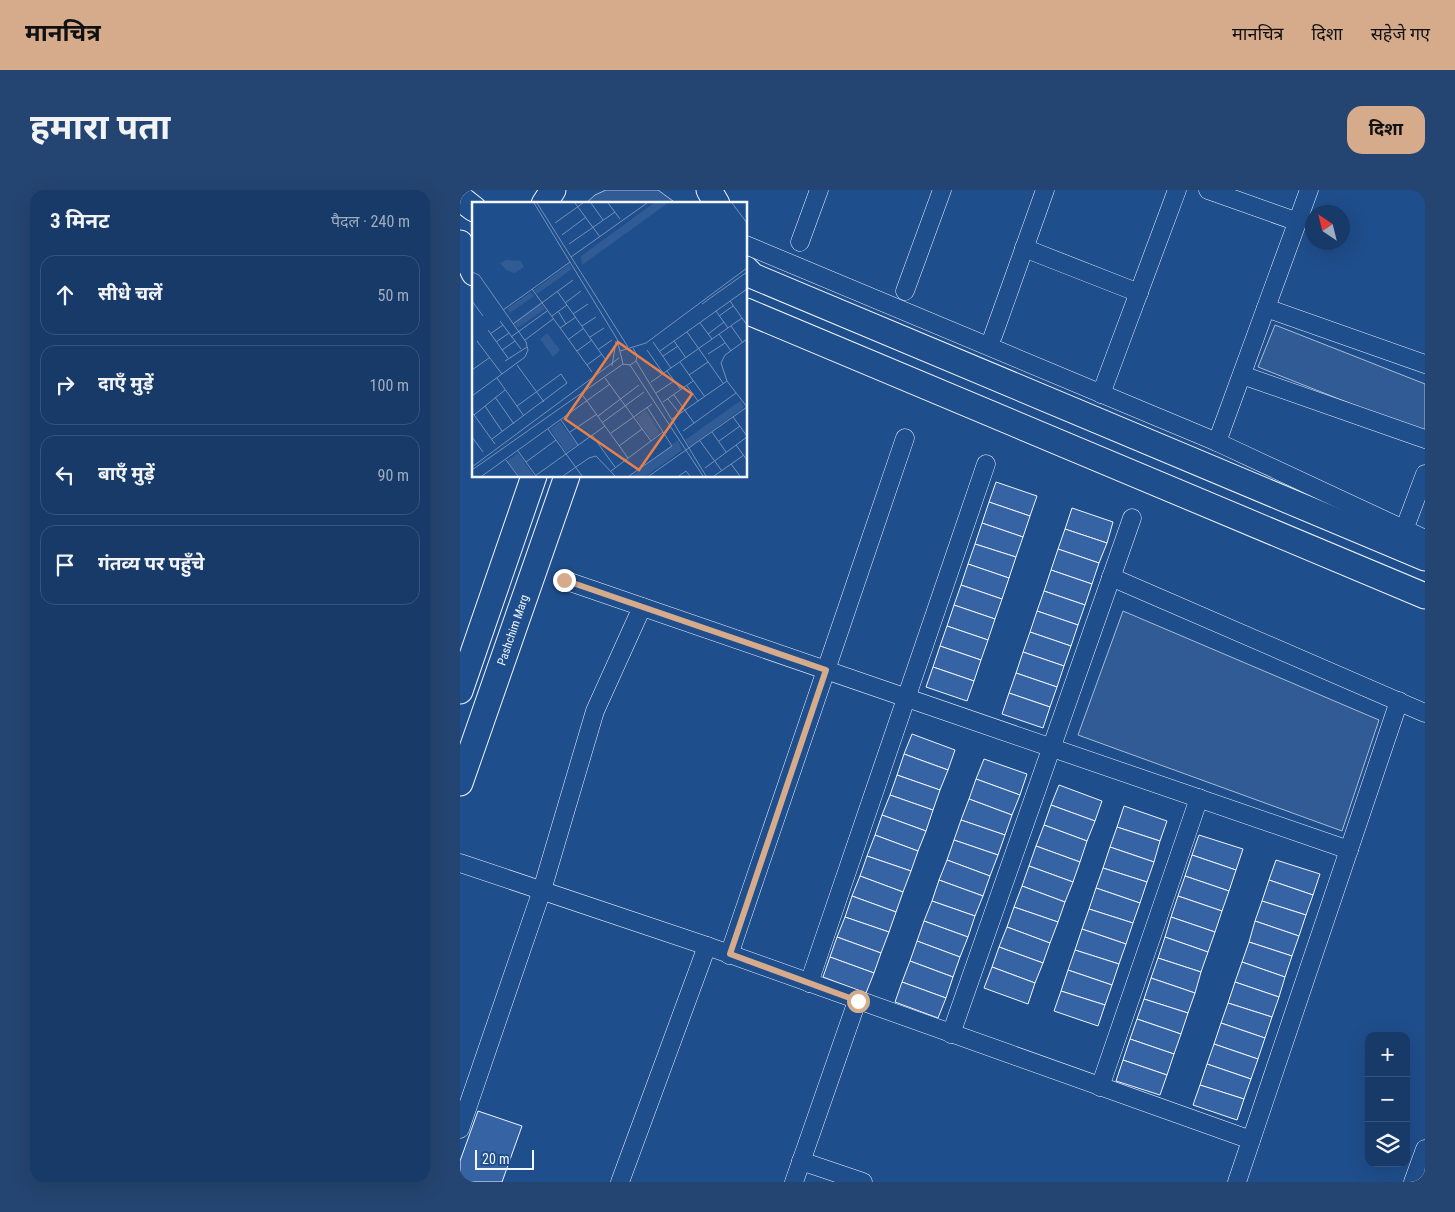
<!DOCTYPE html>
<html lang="hi">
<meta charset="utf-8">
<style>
body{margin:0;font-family:"Roboto Condensed","Noto Sans Devanagari",sans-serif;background:#244571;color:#f1f3f6}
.controls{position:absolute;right:15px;bottom:15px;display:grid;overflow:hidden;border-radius:10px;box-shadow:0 5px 20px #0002}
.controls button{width:45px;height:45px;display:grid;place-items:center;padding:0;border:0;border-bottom:1px solid #36547d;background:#173a69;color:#f1f3f6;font:25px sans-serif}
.compass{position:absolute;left:845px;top:15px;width:45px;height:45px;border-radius:50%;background:#173a69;box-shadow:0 5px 20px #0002;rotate:325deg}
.scale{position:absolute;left:15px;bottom:12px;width:59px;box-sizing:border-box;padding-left:5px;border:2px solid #f2f6ff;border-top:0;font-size:14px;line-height:18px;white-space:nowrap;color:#f2f6ff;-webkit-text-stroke:4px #1f4e8c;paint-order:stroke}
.stop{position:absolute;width:15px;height:15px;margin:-11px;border:4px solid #d6ab8b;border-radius:50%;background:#fff}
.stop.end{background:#d6ab8b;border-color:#fff;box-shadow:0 1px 5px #0008}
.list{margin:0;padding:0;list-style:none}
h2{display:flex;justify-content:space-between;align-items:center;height:65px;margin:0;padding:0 20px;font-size:21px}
h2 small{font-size:16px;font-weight:400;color:#9eadc0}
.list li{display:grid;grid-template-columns:32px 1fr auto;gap:15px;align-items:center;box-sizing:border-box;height:80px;margin:0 10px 10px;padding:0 10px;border:1px solid #36547d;border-radius:15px}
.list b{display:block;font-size:19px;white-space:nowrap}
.list em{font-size:16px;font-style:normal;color:#9eadc0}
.icon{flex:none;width:28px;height:28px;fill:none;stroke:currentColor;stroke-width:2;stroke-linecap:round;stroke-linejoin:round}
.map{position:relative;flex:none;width:965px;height:992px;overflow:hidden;border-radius:15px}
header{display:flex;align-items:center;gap:30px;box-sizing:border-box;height:70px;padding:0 25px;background:#d6ab8b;color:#111}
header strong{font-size:24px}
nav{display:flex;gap:28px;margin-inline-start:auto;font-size:18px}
.intro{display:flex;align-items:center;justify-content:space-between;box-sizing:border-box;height:120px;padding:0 30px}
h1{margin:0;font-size:35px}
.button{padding:12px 22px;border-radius:15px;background:#d6ab8b;color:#111;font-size:18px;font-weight:700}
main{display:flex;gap:30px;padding:0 30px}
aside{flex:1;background:#173a69;border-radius:15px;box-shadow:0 5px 20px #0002}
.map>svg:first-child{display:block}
</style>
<header>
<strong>मानचित्र</strong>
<nav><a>मानचित्र</a><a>दिशा</a><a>सहेजे गए</a></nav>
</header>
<div class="intro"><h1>हमारा पता</h1><a class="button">दिशा</a></div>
<main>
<aside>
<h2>3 मिनट<small>पैदल · 240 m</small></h2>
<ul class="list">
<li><svg class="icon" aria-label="ahead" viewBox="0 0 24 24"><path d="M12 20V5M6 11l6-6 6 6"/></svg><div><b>सीधे चलें</b></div><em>50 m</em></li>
<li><svg class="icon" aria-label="right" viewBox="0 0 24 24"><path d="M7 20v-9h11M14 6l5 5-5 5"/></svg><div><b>दाएँ मुड़ें</b></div><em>100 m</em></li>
<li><svg class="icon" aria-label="left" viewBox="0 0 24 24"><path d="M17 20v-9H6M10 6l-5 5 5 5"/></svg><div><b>बाएँ मुड़ें</b></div><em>90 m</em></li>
<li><svg class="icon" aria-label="arrive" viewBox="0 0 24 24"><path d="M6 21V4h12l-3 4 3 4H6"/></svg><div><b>गंतव्य पर पहुँचे</b></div></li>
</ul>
</aside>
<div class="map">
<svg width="965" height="992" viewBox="0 0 965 992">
<rect width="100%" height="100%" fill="#1f4e8c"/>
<!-- built -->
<g fill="#305b95" stroke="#a8bbd7">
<polygon points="146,0 198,0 217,14 125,14 135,5"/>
<polygon points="815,135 965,194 965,243 798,177"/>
<polygon points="663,421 919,530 882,641 618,545"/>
</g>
<!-- building -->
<g fill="#3563a3" stroke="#f2f6ff">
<polygon points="536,292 577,306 570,326 529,312"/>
<polygon points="529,312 570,326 563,347 522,333"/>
<polygon points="612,318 653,332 647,353 605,339"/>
<polygon points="522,333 563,347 556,367 515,354"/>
<polygon points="605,339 647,353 639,373 598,359"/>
<polygon points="515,354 556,367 549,388 508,374"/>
<polygon points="598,359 639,373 632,394 591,380"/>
<polygon points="508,374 549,388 542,409 501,395"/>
<polygon points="591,380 632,394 625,415 584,401"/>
<polygon points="501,395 542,409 535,429 494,415"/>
<polygon points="584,401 625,415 618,435 577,421"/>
<polygon points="494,415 535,429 528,450 487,436"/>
<polygon points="577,421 618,435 611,456 570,442"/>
<polygon points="487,436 528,450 521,470 480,456"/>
<polygon points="570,442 611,456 604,476 563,462"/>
<polygon points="480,456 521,470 514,491 473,477"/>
<polygon points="563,462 604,476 597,497 556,483"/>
<polygon points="473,477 514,491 507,511 466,497"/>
<polygon points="556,483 597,497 590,517 549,503"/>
<polygon points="549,503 590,517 583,538 542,524"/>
<polygon points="452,544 495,560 488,580 444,564"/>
<polygon points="444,564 488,580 480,600 437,585"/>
<polygon points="524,569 567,584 560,605 516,589"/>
<polygon points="437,585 480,600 473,620 430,605"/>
<polygon points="516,589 560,605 552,625 509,609"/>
<polygon points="599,595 642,611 635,631 591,615"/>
<polygon points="430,605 473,620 466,641 422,625"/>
<polygon points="509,609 552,625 545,645 501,630"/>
<polygon points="591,615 635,631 627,651 584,635"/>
<polygon points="664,616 707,631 700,651 657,637"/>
<polygon points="422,625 466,641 458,661 415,645"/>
<polygon points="501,630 545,645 538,665 494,650"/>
<polygon points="584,635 627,651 620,672 576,656"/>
<polygon points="657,637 700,651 694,672 650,657"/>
<polygon points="415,645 458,661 451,681 407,666"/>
<polygon points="739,645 783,659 776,680 732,665"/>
<polygon points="494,650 538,665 530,686 487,670"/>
<polygon points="576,656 620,672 613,692 569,676"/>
<polygon points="650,657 694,672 687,692 643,678"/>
<polygon points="732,665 776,680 769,701 725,686"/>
<polygon points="407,666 451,681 443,702 400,686"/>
<polygon points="487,670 530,686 523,706 479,690"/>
<polygon points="816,670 860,684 853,705 809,690"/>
<polygon points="569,676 613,692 605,712 562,696"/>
<polygon points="643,678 687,692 680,713 636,698"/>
<polygon points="400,686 443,702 436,722 392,706"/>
<polygon points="725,686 769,701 762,721 718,706"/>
<polygon points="479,690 523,706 515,726 472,711"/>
<polygon points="809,690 853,705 846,725 802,711"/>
<polygon points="562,696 605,712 598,732 554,717"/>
<polygon points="636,698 680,713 673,733 629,719"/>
<polygon points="392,706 436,722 429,742 385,727"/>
<polygon points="718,706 762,721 755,742 711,727"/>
<polygon points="472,711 515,726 508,747 464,731"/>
<polygon points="802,711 846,725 839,746 795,731"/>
<polygon points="554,717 598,732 590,753 547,737"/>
<polygon points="629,719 673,733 666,754 622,739"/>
<polygon points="385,727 429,742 421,763 377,747"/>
<polygon points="711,727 755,742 748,762 705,747"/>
<polygon points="464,731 508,747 500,767 457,751"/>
<polygon points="795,731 839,746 832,766 789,752"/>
<polygon points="547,737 590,753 583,773 539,757"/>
<polygon points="622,739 666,754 659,774 615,760"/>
<polygon points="377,747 421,763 414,783 370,767"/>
<polygon points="705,747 748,762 741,782 698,768"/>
<polygon points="457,751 500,767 493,787 450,771"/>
<polygon points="789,752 832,766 825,787 782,772"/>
<polygon points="539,757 583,773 575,793 532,777"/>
<polygon points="615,760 659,774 652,795 608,780"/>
<polygon points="370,767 414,783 406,803 363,787"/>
<polygon points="698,768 741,782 735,803 691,788"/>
<polygon points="450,771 493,787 486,808 442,792"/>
<polygon points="782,772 825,787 819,807 775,792"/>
<polygon points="532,777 575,793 568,814 524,798"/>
<polygon points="608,780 652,795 645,815 601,801"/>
<polygon points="691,788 735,803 728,823 684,809"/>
<polygon points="442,792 486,808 478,828 435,812"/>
<polygon points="775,792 819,807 812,827 768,813"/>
<polygon points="601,801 645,815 638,836 594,821"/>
<polygon points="684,809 728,823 721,844 677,829"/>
<polygon points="768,813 812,827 805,848 761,833"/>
<polygon points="677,829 721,844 714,864 670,849"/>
<polygon points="761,833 805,848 798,869 754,854"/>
<polygon points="670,849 714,864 707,885 663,870"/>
<polygon points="754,854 798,869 791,889 747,874"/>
<polygon points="663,870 707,885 700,905 656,891"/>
<polygon points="747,874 791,889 784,909 740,895"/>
<polygon points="740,895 784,909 777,930 733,915"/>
<polygon points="18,921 62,936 42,992 0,992 0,971"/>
</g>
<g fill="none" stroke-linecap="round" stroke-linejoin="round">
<defs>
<g id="street">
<polyline points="748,0 838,32"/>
<polyline points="340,52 359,0"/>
<polyline points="286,55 757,252 965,349"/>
<polyline points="564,58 679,103"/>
<polyline points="445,101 482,0"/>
<polyline points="806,118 965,174"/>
<polyline points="533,146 585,0"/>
<polyline points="782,185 965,249"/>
<polyline points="641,204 717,0"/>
<polyline points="757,252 849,0"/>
<polyline points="944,340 965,284"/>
<polyline points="651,387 965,523"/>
<polyline points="104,390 889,660"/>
<polyline points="0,673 247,756 791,950"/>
<polyline points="269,765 445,248"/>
<polyline points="349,793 526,274"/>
<polyline points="491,844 672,328"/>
<polyline points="640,897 739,608"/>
<polyline points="0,939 82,700 135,521 182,417"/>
<polyline points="341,971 403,992"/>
<polyline points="160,992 247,756"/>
<polyline points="334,992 397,811"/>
<polyline points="777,992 939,511"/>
<polyline points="953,992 965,959"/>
</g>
<g id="secondary">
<polyline points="249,0 257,14"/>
<polyline points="0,8 14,19"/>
<polyline points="84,14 93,0"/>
<polyline points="0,53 14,83"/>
<polyline points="286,79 293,86 965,368"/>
<polyline points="286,121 965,406"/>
<polyline points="0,501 74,286"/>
<polyline points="0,593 107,286"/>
</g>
</defs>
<!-- street casing -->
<use href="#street" stroke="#f2f6ff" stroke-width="19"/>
<!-- secondary casing -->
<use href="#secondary" stroke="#f2f6ff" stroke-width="27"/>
<!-- street -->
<use href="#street" stroke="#1f4e8c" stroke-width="18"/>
<!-- secondary -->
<use href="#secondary" stroke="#1f4e8c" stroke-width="25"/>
</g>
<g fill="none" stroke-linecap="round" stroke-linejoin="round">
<!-- route -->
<polyline stroke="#d6ab8b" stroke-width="6" points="104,390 366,480 270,764 398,811"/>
</g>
<g text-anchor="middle" stroke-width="4" stroke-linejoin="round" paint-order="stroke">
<!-- street labels -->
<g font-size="12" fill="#f2f6ff" stroke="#1f4e8c">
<text transform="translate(53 440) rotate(-71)" y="4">Pashchim Marg</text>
</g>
</g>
<!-- overview -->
<g transform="translate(12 12)">
<rect width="275" height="275" fill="#1f4e8c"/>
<path d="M182,1H196L110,63L109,54ZM34,58L49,59L52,65L43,71L34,68L28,61ZM97,62L100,67L65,92L62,88ZM59,90L62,94L38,111L35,107ZM68,101L73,107L46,126L42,120ZM75,131L88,148L81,155L68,137ZM268,199L272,205L218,245L213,238ZM174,208L188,231L179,237L164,216ZM88,220L105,243L94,250L78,227ZM206,238L210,248L174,274H159ZM46,251L62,274H47L35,259Z" fill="#305b95"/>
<path fill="none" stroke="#7391ba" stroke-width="1" d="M62,1L145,137L151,162L158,163L164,159L165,153L161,146M65,1L156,145M103,1L128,35M119,1L131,18M136,1L148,17M260,1L275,21M83,21L111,1M90,33L114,15M97,42L143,10M99,55L175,1M0,70L7,73L54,140L56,148L53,155L0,194M60,87L120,170M85,89L133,157M0,99L11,114M258,99L275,123M93,101L109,89M230,102L275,70M31,108L98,60M86,109L94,122M244,109L256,126M101,112L116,102M80,114L95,103M247,114L261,104M28,119L49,147M228,121L240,137M41,122L101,78M110,124L124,115M259,124L271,141M88,126L104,115M16,128L36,156M215,130L251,181M18,132L31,123M236,132L252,120M247,132L259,149M39,135L75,109M118,135L132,126M97,137L112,126M275,137L253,153L249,161L255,179L275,205M53,138L81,117M5,139L30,172M202,139L214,156M24,140L37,131M181,140L199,166M127,147L140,138M30,148L43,139M175,148L191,171M105,149L120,138M148,149L174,141L275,66M188,149L275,87M236,152L253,141M191,154L206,144M33,159L55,145M164,159L234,274M208,160L233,195M45,163L72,200M115,163L130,152M158,163L231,274M140,164L144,139M0,168L17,156M195,169L209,188M217,173L236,160M25,176L52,214M133,176L179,239M179,180L270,116M215,184L226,199M109,191L156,256M184,191L202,179M202,193L222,221M23,195L42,222M196,197L208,212M191,200L221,179M13,204L30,229M0,210L23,242M2,213L33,188M126,214L167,183M261,215L275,234M200,217L255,179M89,218L106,243M131,220L172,190M76,227L110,274M211,229L264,191M98,230L125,212M240,230L254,250M139,231L180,202M120,233L143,265M0,235L11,250M20,237L95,181L89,172L45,204M228,239L250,269M247,239L268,224M264,243L275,258M147,244L170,227M46,249L64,274M34,258L46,274M54,260L84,238M259,262L268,274M0,265L147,156M233,266L275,235M0,268L151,162M139,269L191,230M10,274L138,182M63,274L133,224M91,274L117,256L124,254L143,274M157,274L200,244L175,205M177,274L275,205M207,274L214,269L218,274M242,274L272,253"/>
<path fill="#ea8049" fill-opacity="0.15" stroke="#ea8049" stroke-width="2.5" d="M146,140L220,192L167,268L93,217Z"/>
<rect width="275" height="275" fill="none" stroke="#f2f6ff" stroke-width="2.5"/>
</g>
</svg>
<div class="controls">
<button>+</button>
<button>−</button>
<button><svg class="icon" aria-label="layers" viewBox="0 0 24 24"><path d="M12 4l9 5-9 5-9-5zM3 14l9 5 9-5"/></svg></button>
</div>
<svg class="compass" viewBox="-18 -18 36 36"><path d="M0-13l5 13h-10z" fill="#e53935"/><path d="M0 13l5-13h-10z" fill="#9eadc0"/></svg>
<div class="scale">20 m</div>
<div class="stop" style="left:398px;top:811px"></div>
<div class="stop end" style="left:104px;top:390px"></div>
</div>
</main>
